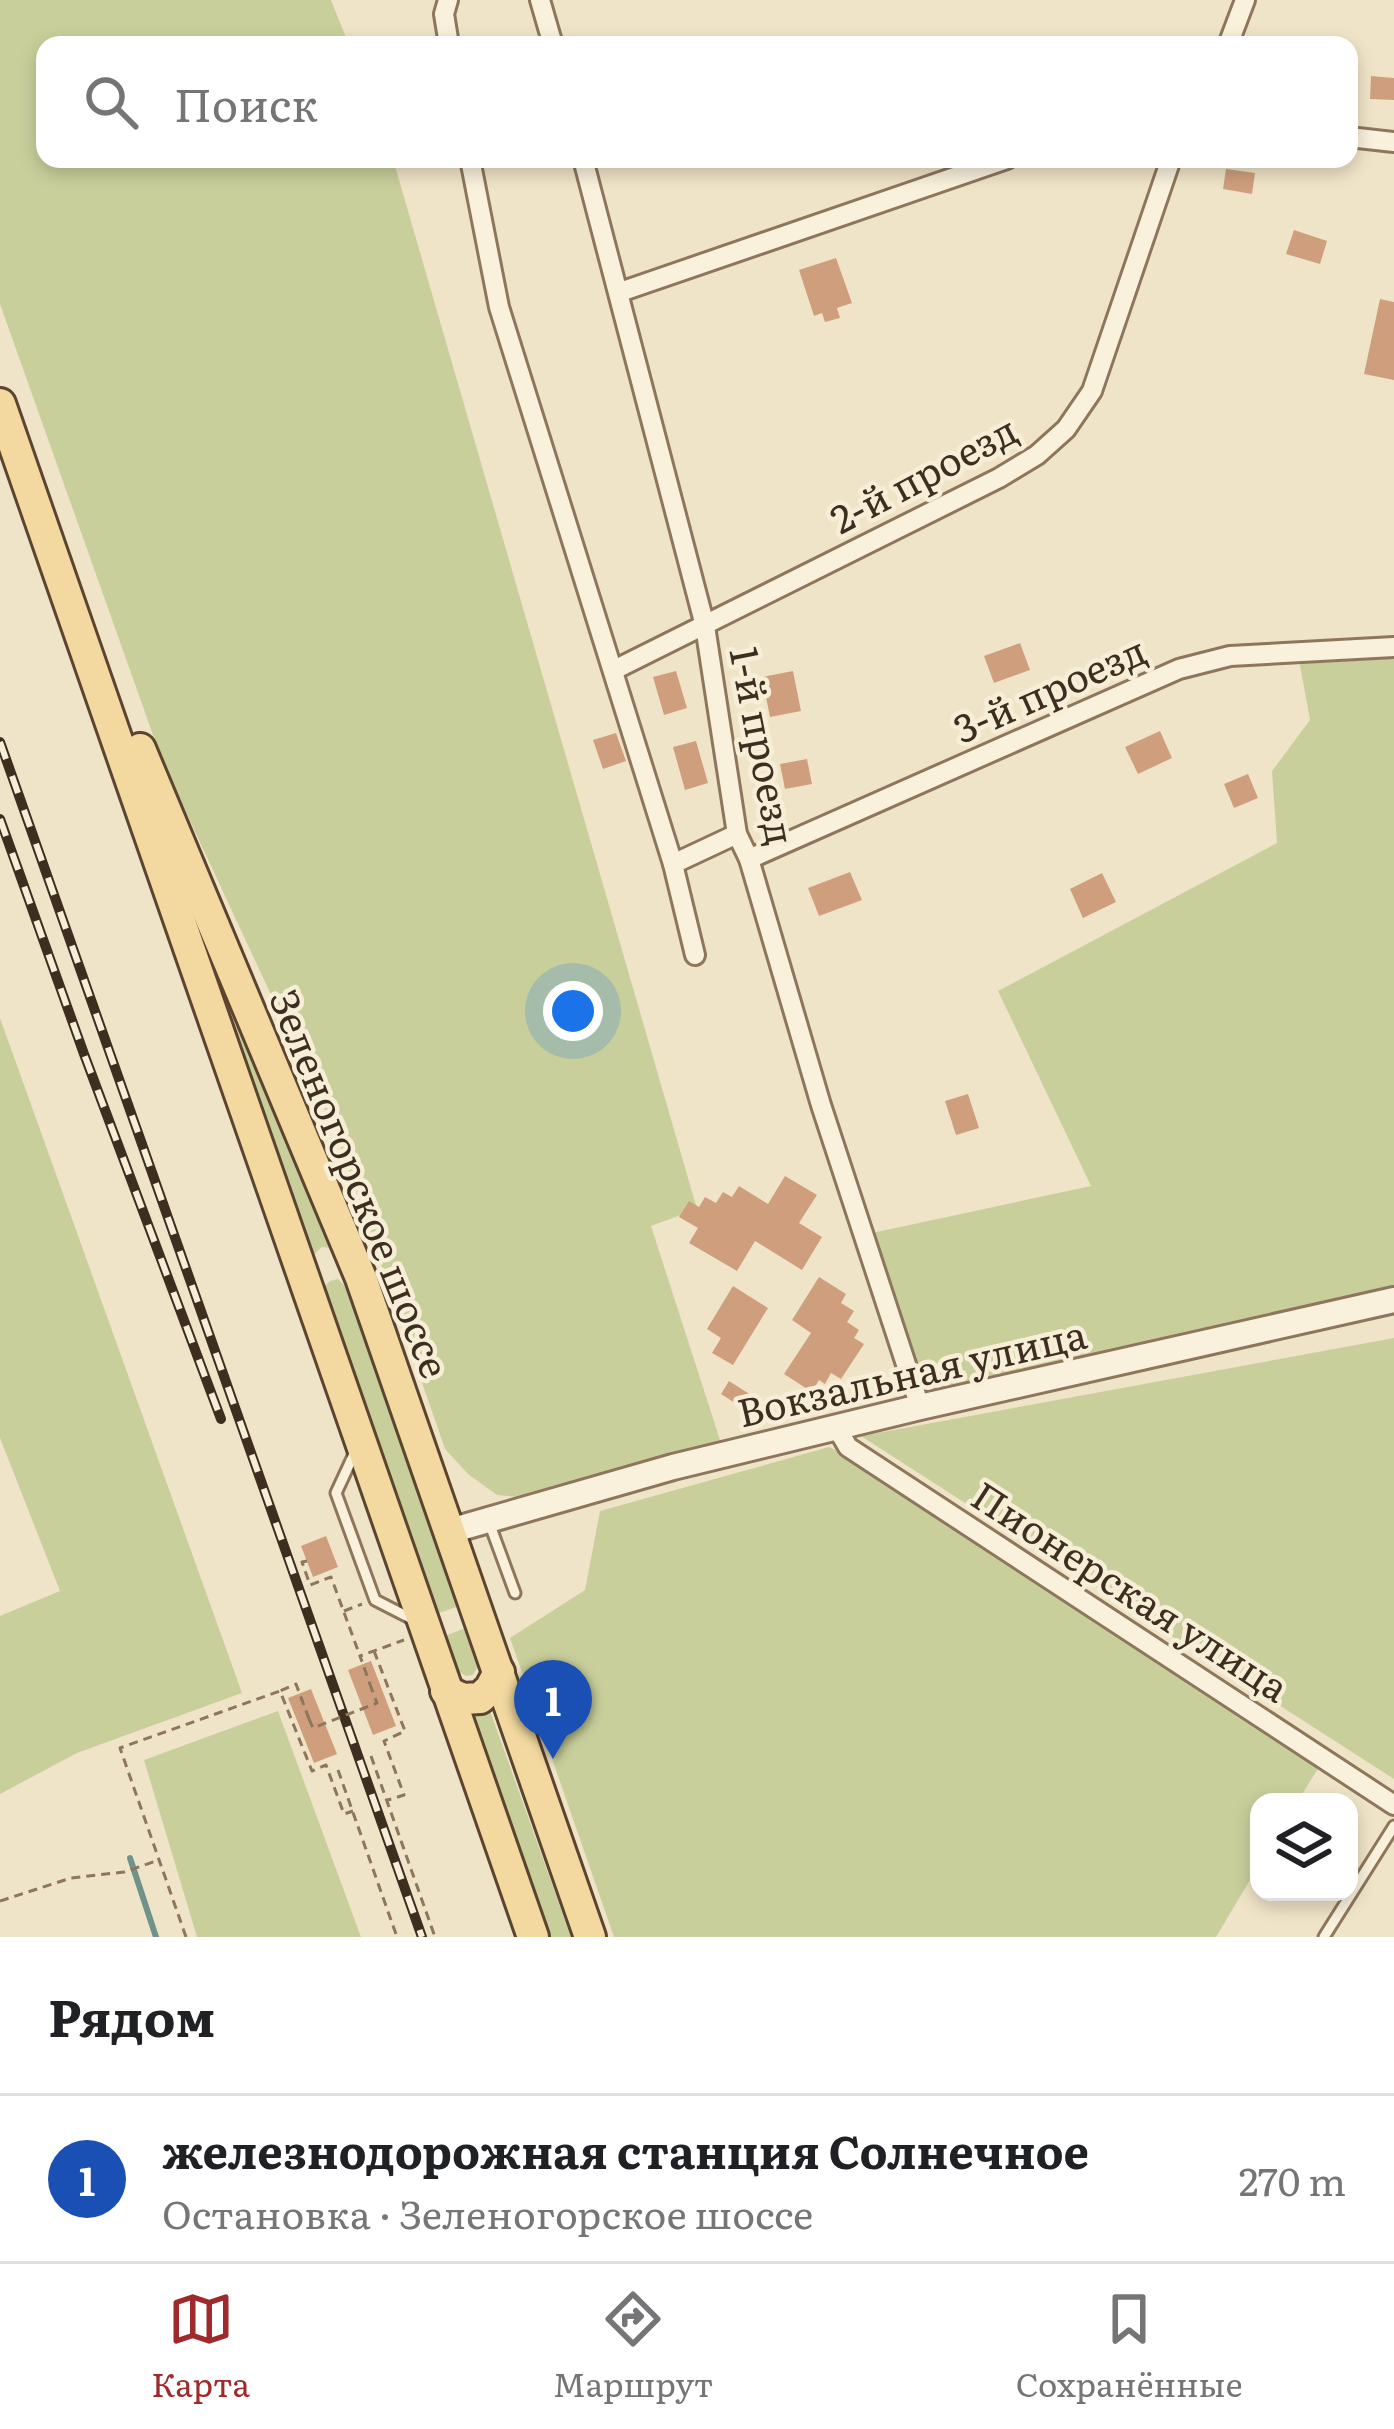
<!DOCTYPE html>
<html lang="ru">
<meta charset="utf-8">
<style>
body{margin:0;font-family:Literata,serif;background:#f2f2f2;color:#202124}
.controls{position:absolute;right:36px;bottom:36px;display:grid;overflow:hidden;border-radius:24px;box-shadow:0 6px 18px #0003}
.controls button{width:108px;height:108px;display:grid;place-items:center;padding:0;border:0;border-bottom:3px solid #e0e0e0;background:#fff;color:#202124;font:60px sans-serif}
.you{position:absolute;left:573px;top:1011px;width:42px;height:42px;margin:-30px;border:9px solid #fff;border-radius:50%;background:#1a73e8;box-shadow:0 0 0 18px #1a73e833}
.badge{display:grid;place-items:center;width:78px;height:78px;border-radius:50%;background:#9e2a2b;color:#fff;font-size:39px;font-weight:700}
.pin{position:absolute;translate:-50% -99px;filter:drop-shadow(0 3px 6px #0008)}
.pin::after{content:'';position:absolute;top:63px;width:42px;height:36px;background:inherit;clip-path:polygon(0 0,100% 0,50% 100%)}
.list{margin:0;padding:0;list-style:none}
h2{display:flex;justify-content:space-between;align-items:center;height:156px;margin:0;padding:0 48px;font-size:51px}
h2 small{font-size:39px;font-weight:400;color:#757577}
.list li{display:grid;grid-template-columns:78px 1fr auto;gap:36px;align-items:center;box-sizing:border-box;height:168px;padding:0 48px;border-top:3px solid #e0e0e0}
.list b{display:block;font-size:45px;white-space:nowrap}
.list p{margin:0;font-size:39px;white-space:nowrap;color:#757577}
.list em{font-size:39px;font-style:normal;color:#757577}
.icon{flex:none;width:66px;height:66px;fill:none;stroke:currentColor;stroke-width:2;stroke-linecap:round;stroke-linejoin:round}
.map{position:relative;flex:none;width:1394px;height:1937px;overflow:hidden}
.search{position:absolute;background:#fff;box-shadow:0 6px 18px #0003;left:36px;right:36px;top:36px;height:132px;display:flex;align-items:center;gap:30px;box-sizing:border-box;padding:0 42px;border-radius:24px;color:#757577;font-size:45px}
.sheet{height:324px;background:#fff}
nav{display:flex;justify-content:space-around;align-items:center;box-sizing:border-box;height:168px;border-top:3px solid #e0e0e0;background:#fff;font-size:33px;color:#757577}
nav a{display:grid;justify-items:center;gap:6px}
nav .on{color:#9e2a2b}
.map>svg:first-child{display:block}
</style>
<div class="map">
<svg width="1394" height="1937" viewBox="0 0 1394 1937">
<rect width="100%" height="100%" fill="#f0e4c8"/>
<!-- green -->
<g fill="#c9cf9b">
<polygon points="0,0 331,0 349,45 45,45 45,159 393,159 697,1209 651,1226 721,1443 530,1498 497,1495 468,1474 445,1449 336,1134 163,763 0,304"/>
<polygon points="1394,649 1394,1297 925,1394 872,1233 1091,1186 998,991 1277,843 1272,771 1310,720 1299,660"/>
<polygon points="231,1015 266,1078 332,1248 322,1247 310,1258 226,1018"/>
<polygon points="0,1018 242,1693 77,1753 0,1794 0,1616 60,1591 0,1438"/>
<polygon points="338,1279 345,1286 459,1606 436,1614 325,1295 325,1286 330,1281"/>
<polygon points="1394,1338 1394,1779 861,1436"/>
<polygon points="829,1447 856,1459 1321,1764 1297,1802 1259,1802 1259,1865 1216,1937 614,1937 510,1638 585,1590 600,1511"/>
<polygon points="465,1628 479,1664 473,1675 466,1676 459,1672 445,1636"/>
<polygon points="489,1708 571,1937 547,1937 468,1715 475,1716"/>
<polygon points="278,1711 361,1937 197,1937 144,1760"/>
</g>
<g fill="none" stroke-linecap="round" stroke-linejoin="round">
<!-- stream -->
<polyline stroke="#6f938a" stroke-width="6" points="130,1858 156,1937"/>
</g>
<!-- building -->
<g fill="#cf9f7d">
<polygon points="1371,76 1394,78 1394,100 1370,99"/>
<polygon points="1226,169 1255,173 1252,194 1223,189"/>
<polygon points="1294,230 1327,241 1320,264 1286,254"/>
<polygon points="836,258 852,303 837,308 840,318 825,322 822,313 814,316 799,270"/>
<polygon points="1380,299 1394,302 1394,380 1364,374"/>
<polygon points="1020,643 1030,670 994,683 984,656"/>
<polygon points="676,671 687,708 664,715 653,677"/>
<polygon points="793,671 801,711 770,717 762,677"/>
<polygon points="1160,731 1172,758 1138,774 1125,747"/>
<polygon points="616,733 626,761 603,769 593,740"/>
<polygon points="696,741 708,783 685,790 673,747"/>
<polygon points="807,759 812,784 785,789 780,764"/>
<polygon points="1248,774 1258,798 1234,808 1224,784"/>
<polygon points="850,872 862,900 819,916 808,888"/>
<polygon points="1102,873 1116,902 1083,918 1070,889"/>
<polygon points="968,1094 979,1128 956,1135 945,1101"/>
<polygon points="785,1176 817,1195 799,1223 822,1237 802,1270 755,1241 737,1271 689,1243 698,1228 679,1217 689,1201 699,1207 705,1197 716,1203 723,1192 732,1197 739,1186 768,1204"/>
<polygon points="819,1277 846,1294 841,1303 854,1311 847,1322 859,1330 854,1338 864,1344 841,1379 831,1373 825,1384 819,1380 812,1392 784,1374 811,1333 792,1320"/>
<polygon points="733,1286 768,1308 733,1365 712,1353 721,1338 707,1329"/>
<polygon points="729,1381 751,1395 743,1408 721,1394"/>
<polygon points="326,1536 338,1567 313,1577 301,1546"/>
<polygon points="371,1661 396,1726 373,1735 348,1670"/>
<polygon points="311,1689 337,1754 314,1763 288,1698"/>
</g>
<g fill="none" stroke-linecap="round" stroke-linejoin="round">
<defs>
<g id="service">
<polyline points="355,1452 336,1493 375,1600 416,1621"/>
<polyline points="490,1525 515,1593"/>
<polyline points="1324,1937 1394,1826"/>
</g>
<g id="minor">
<polyline points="448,0 444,14 449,45"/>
<polyline points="540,0 553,45"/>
<polyline points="1228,45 1245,0"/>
<polyline points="1349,137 1394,142"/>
<polyline points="470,159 499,307 673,864 695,955"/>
<polyline points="583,159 705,626 737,834 749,859 821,1105 920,1407"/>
<polyline points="620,292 1007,159"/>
<polyline points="614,670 999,478 1037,455 1066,429 1092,391 1171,159"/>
<polyline points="749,859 1179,669 1230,656 1394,647"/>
<polyline points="673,864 737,834"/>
<polyline points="837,1428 848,1447 1394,1805"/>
</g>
<polyline id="tertiary" points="450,1531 673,1467 920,1407 1394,1300"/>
<g id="primary">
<polyline points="0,404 533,1937"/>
<polyline points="140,749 361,1278 590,1937"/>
<polyline points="446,1691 463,1699 480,1698 490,1689 499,1672"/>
</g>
</defs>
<!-- service casing -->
<use href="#service" stroke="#8d765c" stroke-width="15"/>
<!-- minor casing -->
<use href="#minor" stroke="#8d765c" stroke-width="24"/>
<!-- tertiary casing -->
<use href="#tertiary" stroke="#8d765c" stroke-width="30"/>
<!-- primary casing -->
<use href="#primary" stroke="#5b4430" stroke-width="36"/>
<!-- path -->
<g stroke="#8d765c" stroke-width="3" stroke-dasharray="9 6" stroke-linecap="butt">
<polyline points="307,1561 302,1562 310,1585 331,1577 360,1656"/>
<polyline points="344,1611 362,1604"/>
<polyline points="374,1651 405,1731 384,1741 404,1795 388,1800"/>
<polyline points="372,1690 360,1656 404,1640"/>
<polyline points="309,1719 296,1684 280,1691 312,1771 326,1765 344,1814 353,1811"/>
<polyline points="371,1756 435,1937"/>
<polyline points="338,1770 397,1937"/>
<polyline points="0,1901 71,1878 124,1872 159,1860"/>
<polyline points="186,1937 120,1748 280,1691"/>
</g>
<!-- service -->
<use href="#service" stroke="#faf1dc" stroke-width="9"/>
<!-- minor -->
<use href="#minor" stroke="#faf1dc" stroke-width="18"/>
<!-- tertiary -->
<use href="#tertiary" stroke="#faf1dc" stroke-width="24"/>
<!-- primary -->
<use href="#primary" stroke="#f3d9a0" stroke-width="30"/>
<defs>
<g id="rail">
<polyline points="0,742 422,1937"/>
<polyline points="0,819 84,1054 221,1419"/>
</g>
</defs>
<!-- rail casing -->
<use href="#rail" stroke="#3d2e20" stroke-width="10"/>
<!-- rail -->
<use href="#rail" stroke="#f7eed8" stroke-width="6" stroke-dasharray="18" stroke-linecap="butt"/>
<!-- path-bridge -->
<polyline stroke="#8d765c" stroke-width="3" stroke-dasharray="9 6" stroke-linecap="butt" points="309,1719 313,1728 377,1703 372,1690"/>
</g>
<g text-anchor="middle" stroke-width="9" stroke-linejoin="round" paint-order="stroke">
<!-- street labels -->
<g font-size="39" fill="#3d2e20" stroke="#f7eed8">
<text transform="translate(924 475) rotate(-28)" y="14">2-й проезд</text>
<text transform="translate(1050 690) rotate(-24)" y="14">3-й проезд</text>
<text transform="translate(762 746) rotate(79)" y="14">1-й проезд</text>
<text transform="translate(359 1184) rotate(68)" y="14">Зеленогорское шоссе</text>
<text transform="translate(912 1374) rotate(-13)" y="14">Вокзальная улица</text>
<text transform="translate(1130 1592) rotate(33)" y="14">Пионерская улица</text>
</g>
</g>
</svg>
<div class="controls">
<button><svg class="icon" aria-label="layers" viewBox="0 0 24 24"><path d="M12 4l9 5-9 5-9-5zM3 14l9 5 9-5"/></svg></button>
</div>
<div class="you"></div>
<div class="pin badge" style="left:553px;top:1759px;background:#1a4fb4">1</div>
<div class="search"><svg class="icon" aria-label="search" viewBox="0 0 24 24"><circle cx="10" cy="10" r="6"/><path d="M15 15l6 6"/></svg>Поиск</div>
</div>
<section class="sheet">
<h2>Рядом<small></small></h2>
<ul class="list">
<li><span class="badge" style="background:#1a4fb4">1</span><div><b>железнодорожная станция Солнечное</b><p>Остановка · Зеленогорское шоссе</p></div><em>270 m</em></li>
</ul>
</section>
<nav>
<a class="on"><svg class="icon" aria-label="map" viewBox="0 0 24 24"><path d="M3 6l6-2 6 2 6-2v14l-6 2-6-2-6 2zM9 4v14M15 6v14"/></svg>Карта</a>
<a><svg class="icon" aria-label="directions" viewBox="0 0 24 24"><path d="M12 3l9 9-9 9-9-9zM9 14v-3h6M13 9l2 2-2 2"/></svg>Маршрут</a>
<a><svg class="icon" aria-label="saved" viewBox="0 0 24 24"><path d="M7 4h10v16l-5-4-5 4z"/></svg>Сохранённые</a>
</nav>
